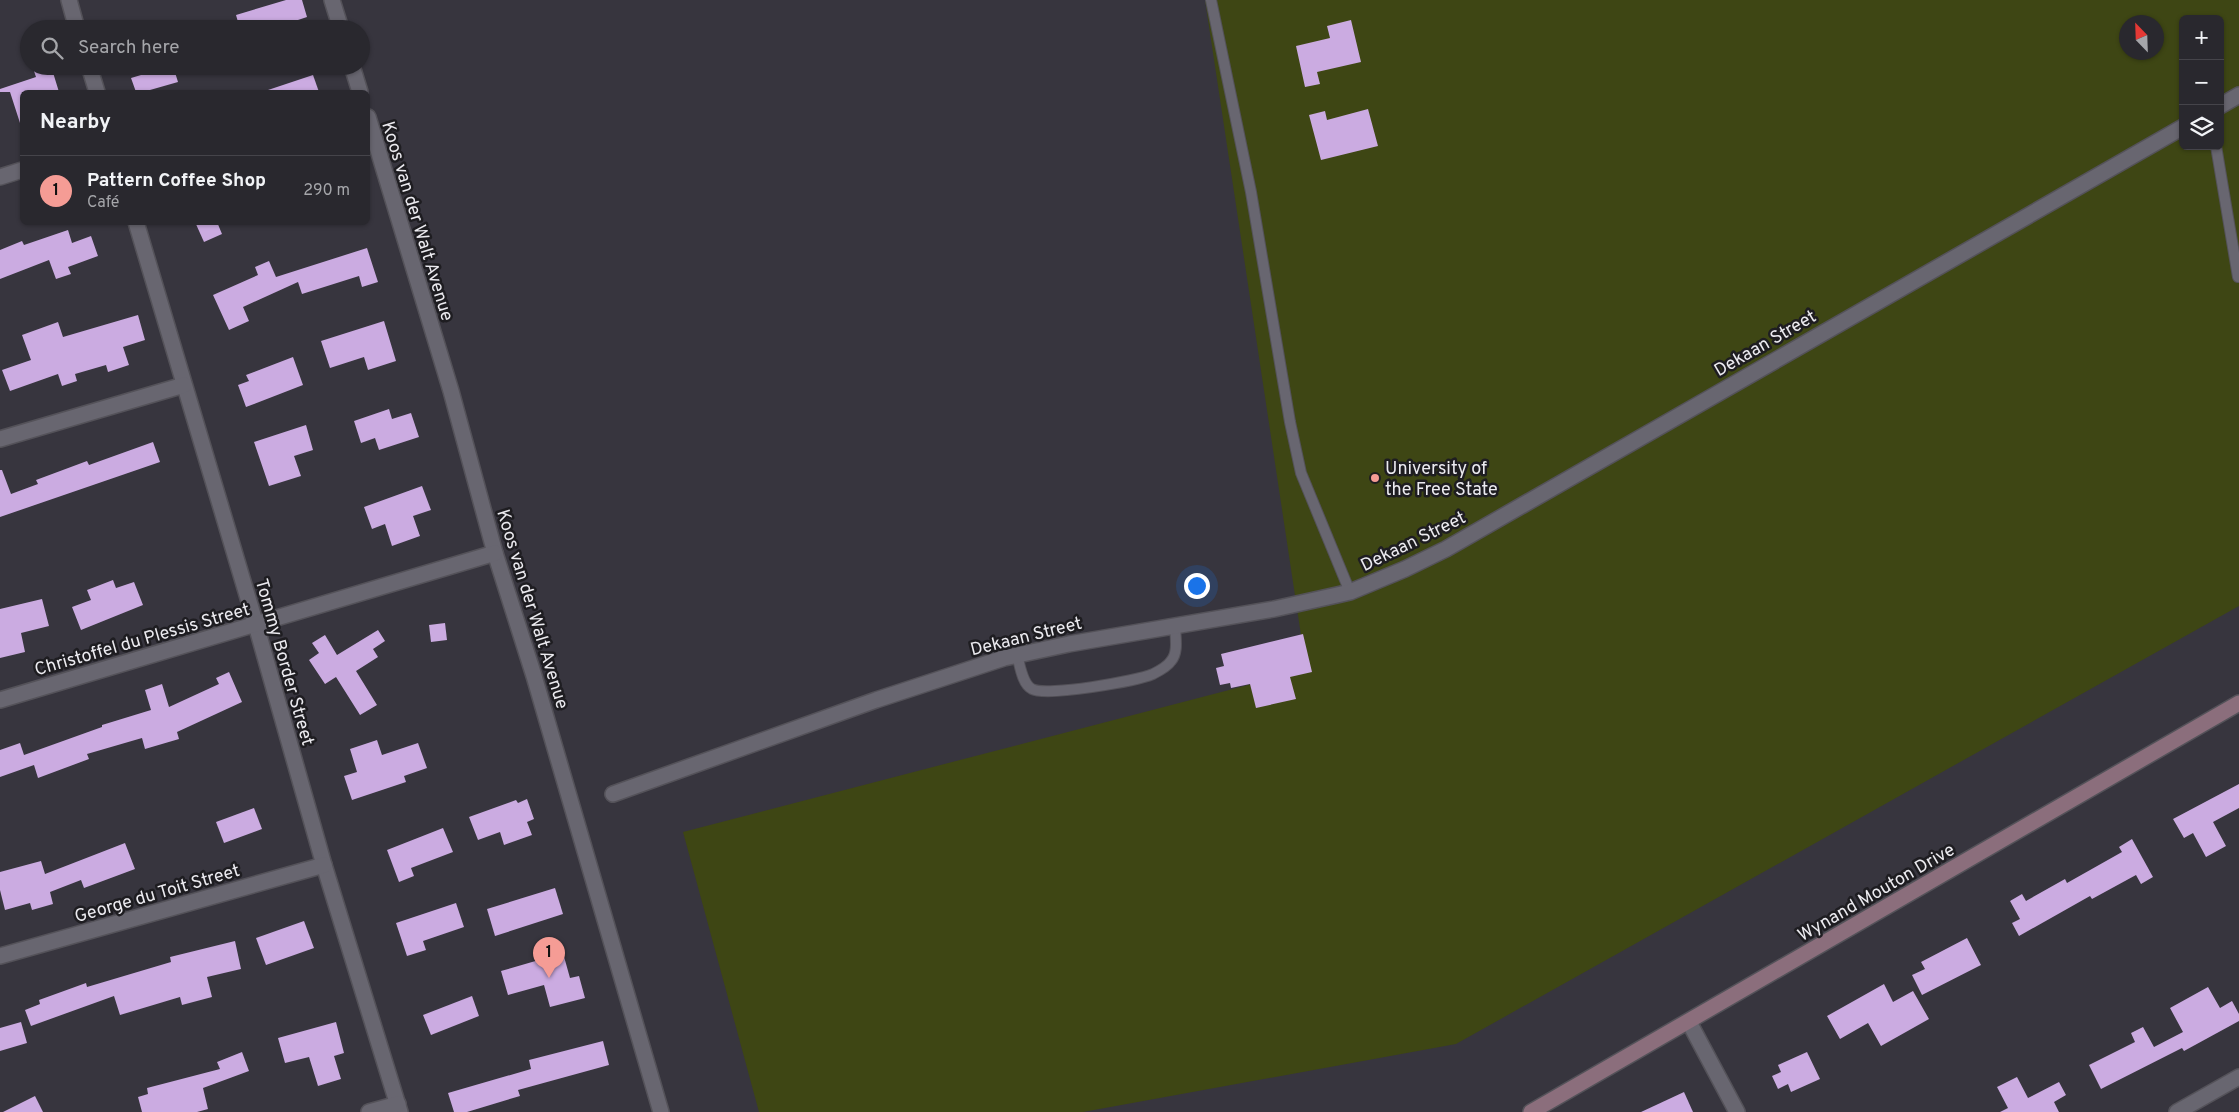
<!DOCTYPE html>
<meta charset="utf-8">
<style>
body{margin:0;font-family:Overpass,sans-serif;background:#35343a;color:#f1f3f6}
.controls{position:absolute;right:15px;top:15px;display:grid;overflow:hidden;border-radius:8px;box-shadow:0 1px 4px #0004}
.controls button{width:45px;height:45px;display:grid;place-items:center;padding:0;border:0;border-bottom:1px solid #45444a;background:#29282e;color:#f1f3f6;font:25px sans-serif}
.compass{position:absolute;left:2119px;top:15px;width:45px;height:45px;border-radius:50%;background:#29282e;box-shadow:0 1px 4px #0004;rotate:337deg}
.you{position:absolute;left:1196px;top:585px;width:18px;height:18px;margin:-12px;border:4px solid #fff;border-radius:50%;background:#1a73e8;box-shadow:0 0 0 8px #1a73e833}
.badge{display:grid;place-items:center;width:32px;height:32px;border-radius:50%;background:#f59c95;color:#111;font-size:16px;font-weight:700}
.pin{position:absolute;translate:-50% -41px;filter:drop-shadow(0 1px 2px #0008)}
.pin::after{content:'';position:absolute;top:26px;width:18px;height:15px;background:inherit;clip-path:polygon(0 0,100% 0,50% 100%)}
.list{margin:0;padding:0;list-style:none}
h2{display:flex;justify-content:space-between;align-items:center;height:65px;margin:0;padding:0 20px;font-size:21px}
h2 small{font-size:16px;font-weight:400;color:#a5a6aa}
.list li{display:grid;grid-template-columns:32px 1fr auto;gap:15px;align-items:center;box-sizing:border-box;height:70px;padding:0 20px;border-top:1px solid #45444a}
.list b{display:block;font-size:19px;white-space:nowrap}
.list p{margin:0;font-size:16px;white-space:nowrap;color:#a5a6aa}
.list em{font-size:16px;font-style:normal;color:#a5a6aa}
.icon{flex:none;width:28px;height:28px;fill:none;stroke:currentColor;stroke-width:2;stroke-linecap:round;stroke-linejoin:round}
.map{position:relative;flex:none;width:2239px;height:1112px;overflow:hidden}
.search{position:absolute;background:#29282e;box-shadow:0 1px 4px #0004;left:20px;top:20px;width:350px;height:55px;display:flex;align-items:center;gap:12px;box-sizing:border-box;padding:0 18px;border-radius:28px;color:#a5a6aa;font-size:19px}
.panel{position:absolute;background:#29282e;box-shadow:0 1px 4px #0004;left:20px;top:90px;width:350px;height:135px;border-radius:8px}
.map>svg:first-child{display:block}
</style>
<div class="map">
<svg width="2239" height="1112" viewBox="0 0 2239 1112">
<rect width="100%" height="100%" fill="#37353e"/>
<!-- green -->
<path fill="#3e4614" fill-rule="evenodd" d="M1205,0H2239V606L1456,1044L1083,1112H759L683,832L1256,683L1304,655ZM2183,19H2220V146H2183ZM2126,22H2156V52H2126Z"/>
<!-- building -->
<g fill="#cbabe1">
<polygon points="286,0 302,0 307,17 283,25 285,29 240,29 236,15"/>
<polygon points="1351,20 1361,62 1317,72 1320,84 1305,87 1296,46 1330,38 1327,26"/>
<polygon points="51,66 59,92 22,92 22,123 20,123 10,92 0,92 0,89 36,77 34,71"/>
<polygon points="149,66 173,66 178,82 143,92 136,92 131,78 151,72"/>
<polygon points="313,75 319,92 268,92 268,90"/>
<polygon points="1368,109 1378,146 1321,160 1309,115 1325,111 1327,120"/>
<polygon points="195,222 217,222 222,234 204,242"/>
<polygon points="68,230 72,243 91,236 98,256 68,267 71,274 56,279 49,260 0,279 0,250 22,241 24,245"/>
<polygon points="367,248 378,282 362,287 359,276 302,294 298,282 243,307 249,321 229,330 213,295 258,275 255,267 269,261 276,277"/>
<polygon points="138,315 145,340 123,347 129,365 108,372 106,365 75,374 77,381 62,386 58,374 10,391 2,370 31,360 22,335 58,322 63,337"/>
<polygon points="384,321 396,361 368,370 364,357 330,368 321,341"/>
<polygon points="293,357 303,385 246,407 238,385 249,381 246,375"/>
<polygon points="389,409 392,419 411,413 419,437 379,450 375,438 361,443 354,421"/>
<polygon points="306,425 313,450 294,456 301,476 269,486 254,442"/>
<polygon points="153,442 160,462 0,517 0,470 2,470 11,494 38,484 36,480 87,461 89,465"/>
<polygon points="422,486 431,510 413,516 420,536 392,546 385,524 372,529 364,507"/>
<polygon points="113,580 116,588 134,582 143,605 81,630 72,607 91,600 87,590"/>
<polygon points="42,599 49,626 21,633 25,652 0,658 0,609"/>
<polygon points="445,623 447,640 431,642 429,625"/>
<polygon points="378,630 385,641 373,649 378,657 356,671 377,705 360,715 336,677 325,684 309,660 319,653 312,643 325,635 337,655"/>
<polygon points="1303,634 1312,672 1290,677 1296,699 1256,708 1250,684 1231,688 1230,683 1220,685 1216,668 1224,666 1221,654"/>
<polygon points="229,672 242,702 177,732 179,739 145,749 142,738 87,754 89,759 38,778 34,765 0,777 0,750 20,743 24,755 102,727 102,725 151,710 145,690 162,684 169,707 219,684 216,678"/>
<polygon points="377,740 382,755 418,743 427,768 404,776 406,782 352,800 344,776 357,772 350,749"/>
<polygon points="2239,784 2239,808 2213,822 2226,846 2206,857 2193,833 2184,838 2173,819"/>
<polygon points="527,799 534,819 527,822 532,835 504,845 500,832 478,840 469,817 516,800 518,803"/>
<polygon points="254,808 262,829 224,843 216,822"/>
<polygon points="443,828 453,852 411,868 414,876 399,882 387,850"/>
<polygon points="2132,839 2153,877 2141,884 2136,875 2092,899 2090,896 2019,936 2012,923 2020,919 2010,901 2022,894 2026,901 2065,879 2067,883 2122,852 2119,847"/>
<polygon points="125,843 135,869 84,888 81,880 50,892 53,904 32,910 30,903 5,910 0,890 0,872 41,861 45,874"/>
<polygon points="555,888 563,914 495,936 487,909"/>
<polygon points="456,903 464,927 423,941 426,950 407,956 396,923"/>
<polygon points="304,921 314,948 266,965 256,938"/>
<polygon points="1967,938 1981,965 1922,995 1912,975 1925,969 1921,962"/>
<polygon points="235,941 241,969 207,977 212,997 182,1005 180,997 120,1015 114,996 31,1026 25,1010 40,1004 39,1000 86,983 87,987 171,962 170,957"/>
<polygon points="563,953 570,978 579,976 585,998 550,1007 544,985 508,995 501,971"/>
<polygon points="1884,984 1893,1002 1913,991 1929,1019 1881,1046 1868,1023 1840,1039 1827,1016"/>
<polygon points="2208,987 2220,1008 2232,1001 2239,1014 2239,1021 2184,1051 2182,1048 2101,1089 2089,1065 2135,1042 2131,1033 2143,1027 2154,1047 2183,1032 2170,1008"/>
<polygon points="472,996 479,1016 431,1035 423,1015"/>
<polygon points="21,1022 27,1043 0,1051 0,1028"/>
<polygon points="336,1022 344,1053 334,1056 341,1079 318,1086 309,1057 285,1063 278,1038"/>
<polygon points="603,1041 609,1065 518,1090 520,1096 467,1112 454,1112 448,1093 531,1069 529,1060"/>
<polygon points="242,1052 249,1071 203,1088 208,1109 197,1112 142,1112 138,1097 148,1094 147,1088 220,1069 217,1062"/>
<polygon points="1807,1052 1820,1079 1791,1092 1788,1084 1778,1089 1772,1076 1781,1072 1778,1065"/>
<polygon points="2017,1077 2028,1098 2059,1082 2066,1095 2054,1102 2059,1112 2000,1112 2008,1108 1997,1087"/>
<polygon points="1684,1092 1693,1112 1641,1112"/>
<polygon points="35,1096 43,1112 3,1112"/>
</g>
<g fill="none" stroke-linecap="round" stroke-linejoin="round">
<defs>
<g id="lane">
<polyline points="1211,0 1251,192 1290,422 1301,473 1350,592"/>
<polyline points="2216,146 2238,277"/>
<path d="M1017,655C1020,665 1022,684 1032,689C1046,697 1137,681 1153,674C1159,671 1167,667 1171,661C1179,652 1175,636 1175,624"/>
</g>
<g id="street">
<polyline points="69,0 77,29"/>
<polyline points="332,0 341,29"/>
<polyline points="89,66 97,92"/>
<polyline points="352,66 360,92"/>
<polyline points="2220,106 2239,95"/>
<polyline points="368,117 451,391 495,553 534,676 661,1112"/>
<polyline points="0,177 22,170"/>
<polyline points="136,222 256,625 324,865 400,1112"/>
<polyline points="0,439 184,385"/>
<polyline points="0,700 495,553"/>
<polyline points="613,794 876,700 1004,658 1069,644 1274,609 1337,595 1350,592 1405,569 1446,549 2183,127"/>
<polyline points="0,956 324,865"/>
<polyline points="1689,1022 1737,1112"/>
<polyline points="369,1112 398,1104"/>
<polyline points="2177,1112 2239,1077"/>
</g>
<polyline id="secondary" points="1531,1112 2239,703"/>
</defs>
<!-- lane casing -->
<use href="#lane" stroke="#545259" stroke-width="12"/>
<!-- street casing -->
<use href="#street" stroke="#545259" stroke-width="18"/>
<!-- secondary casing -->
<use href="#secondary" stroke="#545259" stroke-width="18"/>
<!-- lane -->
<use href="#lane" stroke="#686670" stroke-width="10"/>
<!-- street -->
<use href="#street" stroke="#686670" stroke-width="15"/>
<!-- secondary -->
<use href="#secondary" stroke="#8b6e7c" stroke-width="15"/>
</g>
<!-- markers -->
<circle fill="#f59c95" stroke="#1e1d21" stroke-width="2" cx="1375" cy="478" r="5"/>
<g text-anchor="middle" stroke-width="5" stroke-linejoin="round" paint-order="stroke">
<!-- street labels -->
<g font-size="18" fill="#ecebf0" stroke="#1e1d21">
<text transform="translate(418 221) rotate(73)" y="6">Koos van der Walt Avenue</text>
<text transform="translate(1765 343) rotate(-30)" y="6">Dekaan Street</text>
<text transform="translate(1413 541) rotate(-26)" y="6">Dekaan Street</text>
<text transform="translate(533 609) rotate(73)" y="6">Koos van der Walt Avenue</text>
<text transform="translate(1026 636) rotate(-14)" y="6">Dekaan Street</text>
<text transform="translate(142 639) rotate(-16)" y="6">Christoffel du Plessis Street</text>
<text transform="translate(285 662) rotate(74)" y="6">Tommy Border Street</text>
<text transform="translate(1876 892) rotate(-30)" y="6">Wynand Mouton Drive</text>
<text transform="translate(157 893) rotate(-16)" y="6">George du Toit Street</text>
</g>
<!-- poi labels -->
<g font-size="18" fill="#ecebf0" stroke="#1e1d21" text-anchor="start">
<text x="1385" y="474">University of<tspan x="1385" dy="21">the Free State</tspan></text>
</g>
</g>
</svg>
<div class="controls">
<button>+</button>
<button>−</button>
<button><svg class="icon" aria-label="layers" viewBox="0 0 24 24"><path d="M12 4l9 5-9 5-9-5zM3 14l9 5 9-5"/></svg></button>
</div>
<svg class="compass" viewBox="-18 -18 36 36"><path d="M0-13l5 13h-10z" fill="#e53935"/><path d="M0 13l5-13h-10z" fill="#a5a6aa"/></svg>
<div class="you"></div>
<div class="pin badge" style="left:549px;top:978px">1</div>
<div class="search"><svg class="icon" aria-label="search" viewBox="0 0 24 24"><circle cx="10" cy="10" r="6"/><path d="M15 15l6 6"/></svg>Search here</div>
<section class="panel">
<h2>Nearby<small></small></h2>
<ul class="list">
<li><span class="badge">1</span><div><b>Pattern Coffee Shop</b><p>Café</p></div><em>290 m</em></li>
</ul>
</section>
</div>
